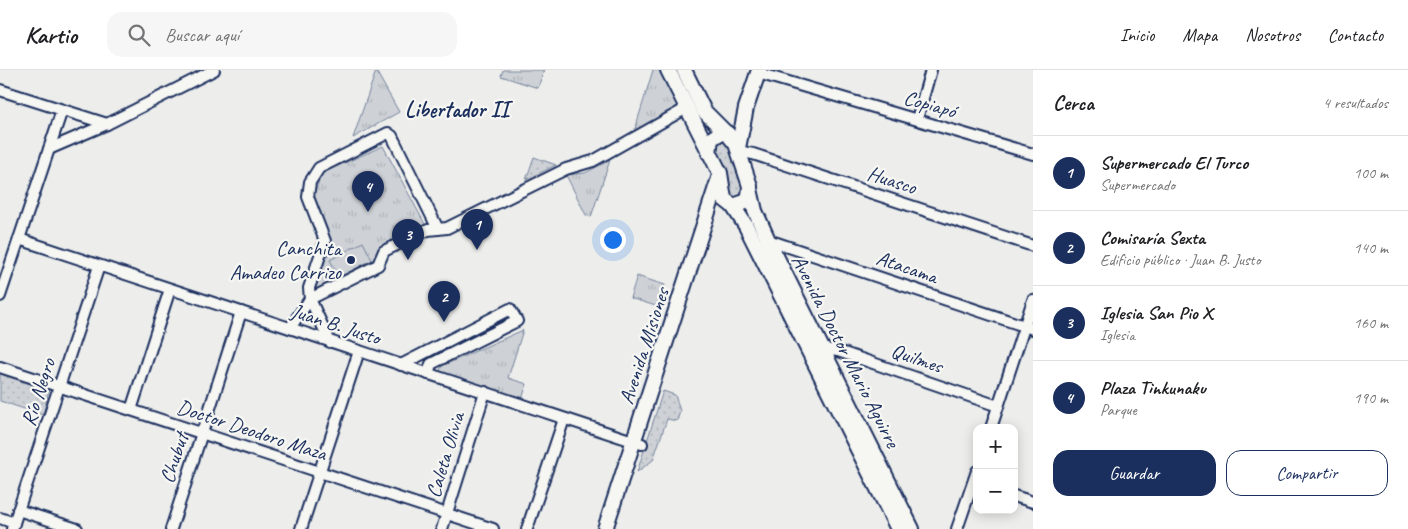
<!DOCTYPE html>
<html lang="es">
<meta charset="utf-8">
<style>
body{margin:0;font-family:Caveat,sans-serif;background:#f6f6f6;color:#202124}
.controls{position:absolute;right:15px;bottom:15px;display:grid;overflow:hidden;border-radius:10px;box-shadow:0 2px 12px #0003}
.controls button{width:45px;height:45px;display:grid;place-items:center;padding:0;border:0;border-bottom:1px solid #e0e0e0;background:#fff;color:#202124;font:25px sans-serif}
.you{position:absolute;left:612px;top:169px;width:18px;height:18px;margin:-12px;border:4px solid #fff;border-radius:50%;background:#1a73e8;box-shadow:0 0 0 8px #1a73e833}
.badge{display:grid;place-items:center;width:32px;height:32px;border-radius:50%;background:#1b2f5e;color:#fff;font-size:16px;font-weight:700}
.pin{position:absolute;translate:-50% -41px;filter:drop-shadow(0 1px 2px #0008)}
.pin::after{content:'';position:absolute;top:26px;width:18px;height:15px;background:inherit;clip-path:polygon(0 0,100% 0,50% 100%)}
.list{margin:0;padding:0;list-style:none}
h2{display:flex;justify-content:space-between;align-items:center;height:65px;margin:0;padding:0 20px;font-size:21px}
h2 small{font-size:16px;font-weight:400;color:#757577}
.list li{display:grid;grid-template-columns:32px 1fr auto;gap:15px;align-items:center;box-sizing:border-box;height:75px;padding:0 20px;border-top:1px solid #e0e0e0}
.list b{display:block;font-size:19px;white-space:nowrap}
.list p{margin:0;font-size:16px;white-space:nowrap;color:#757577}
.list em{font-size:16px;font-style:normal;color:#757577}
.actions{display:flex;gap:10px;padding:15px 20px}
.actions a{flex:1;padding:11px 0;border:1px solid #1b2f5e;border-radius:15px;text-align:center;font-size:18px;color:#1b2f5e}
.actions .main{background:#1b2f5e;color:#fff}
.icon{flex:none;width:28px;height:28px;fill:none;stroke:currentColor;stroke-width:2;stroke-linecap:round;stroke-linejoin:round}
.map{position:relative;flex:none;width:1033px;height:459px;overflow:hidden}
header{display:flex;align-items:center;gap:30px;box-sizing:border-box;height:70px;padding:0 25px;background:#fff;border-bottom:1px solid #e0e0e0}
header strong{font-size:24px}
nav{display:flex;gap:28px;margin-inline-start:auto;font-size:18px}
.search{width:350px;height:45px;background:#f6f6f6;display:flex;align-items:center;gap:12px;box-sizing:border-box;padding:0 18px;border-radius:15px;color:#757577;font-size:19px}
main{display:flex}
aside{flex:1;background:#fff}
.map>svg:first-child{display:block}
</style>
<header>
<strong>Kartio</strong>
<div class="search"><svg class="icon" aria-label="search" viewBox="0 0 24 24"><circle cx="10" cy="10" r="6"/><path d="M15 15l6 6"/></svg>Buscar aquí</div>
<nav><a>Inicio</a><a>Mapa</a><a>Nosotros</a><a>Contacto</a></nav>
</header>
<main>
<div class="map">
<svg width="1033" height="459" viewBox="0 0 1033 459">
<defs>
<pattern id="grass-dots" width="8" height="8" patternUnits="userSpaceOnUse" patternTransform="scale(1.25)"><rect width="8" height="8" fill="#ced2d7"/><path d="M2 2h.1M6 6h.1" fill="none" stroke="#b0b5bb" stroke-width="1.8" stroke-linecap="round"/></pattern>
<pattern id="park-tufts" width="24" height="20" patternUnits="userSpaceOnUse" patternTransform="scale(1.25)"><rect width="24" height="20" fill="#ced2d7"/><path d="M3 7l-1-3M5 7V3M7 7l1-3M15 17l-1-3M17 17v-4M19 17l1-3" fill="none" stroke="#b0b5bb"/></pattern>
</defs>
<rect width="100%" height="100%" fill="#edeeec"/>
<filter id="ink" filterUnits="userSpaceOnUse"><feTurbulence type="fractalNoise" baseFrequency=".02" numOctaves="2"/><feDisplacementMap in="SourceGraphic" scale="10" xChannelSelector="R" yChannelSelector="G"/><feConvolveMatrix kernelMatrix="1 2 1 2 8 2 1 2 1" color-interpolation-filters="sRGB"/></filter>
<g filter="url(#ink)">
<!-- grass -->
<g fill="url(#grass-dots)" stroke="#74809a">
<polygon points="726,67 744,121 740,129 730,129 722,90 715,79 714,74"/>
<polygon points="534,87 556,95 526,110"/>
<polygon points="0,303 49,320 43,345 0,331"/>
<polygon points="663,321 675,325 680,341 677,351 667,349 653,390 637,402"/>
</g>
<!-- park -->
<g fill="url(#park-tufts)" stroke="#74809a">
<polygon points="503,0 544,0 538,18 501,6"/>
<polygon points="653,0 661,0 679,33 676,39 634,62"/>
<polygon points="376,1 399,42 353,68"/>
<polygon points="383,76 426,156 374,192 316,222 313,218 329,169 313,127 322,103"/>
<polygon points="610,90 591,147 586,145 566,105 585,103"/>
<polygon points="637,206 665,215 662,226 666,234 659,237 630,228"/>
<polygon points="523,260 508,308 527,314 522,329 443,304 440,300 442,296"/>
</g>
<!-- pitch -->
<polygon fill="#ced2d7" stroke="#74809a" points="363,172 372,190 339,207 330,190"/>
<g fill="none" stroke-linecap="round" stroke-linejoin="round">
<defs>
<g id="street">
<polyline points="758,3 1033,84"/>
<polyline points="0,20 107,54"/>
<polyline points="917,49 931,0"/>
<polyline points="49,79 107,54 214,0"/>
<polyline points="738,81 753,84 1033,176"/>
<polyline points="19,169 642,374"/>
<polyline points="768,170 1033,259"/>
<polyline points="0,226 62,40"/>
<polyline points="290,258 310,229 378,195 384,181 428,160 447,158 566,99 593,91 687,38"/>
<polyline points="330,272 310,229 309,218 325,171 308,127 310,112 319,98 388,63 392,66 438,159"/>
<polyline points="822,279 838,281 998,336"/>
<polyline points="401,295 510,239 517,251 431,294 428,304"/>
<polyline points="0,297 493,459"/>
<polyline points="131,340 170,219"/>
<polyline points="991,358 1033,230"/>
<polyline points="1014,426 1033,432"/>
<polyline points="18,440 77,459"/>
<polyline points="0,448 14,453"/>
<polyline points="12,459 99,196"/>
<polyline points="171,459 241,242"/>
<polyline points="301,459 359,281"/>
<polyline points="442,459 485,322"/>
<polyline points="527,459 564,349"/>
<polyline points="957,459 977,401"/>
</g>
<g id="secondary">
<polyline points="668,0 720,103 724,129 733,136 745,132 749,126 750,116 736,74 727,63 720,63 711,69 709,83"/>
<polyline points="684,0 704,41 725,62"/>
<polyline points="738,78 746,38 759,0"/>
<polyline points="750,119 755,141 768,170 912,459"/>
<polyline points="733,136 746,156 898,459"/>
<polyline points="605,459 720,105"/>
</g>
</defs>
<!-- street casing -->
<use href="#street" stroke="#1b2f5e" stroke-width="14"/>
<!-- secondary casing -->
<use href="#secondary" stroke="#1b2f5e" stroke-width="18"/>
<!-- street -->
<use href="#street" stroke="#f6f6f2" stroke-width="10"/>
<!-- secondary -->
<use href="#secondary" stroke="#f6f6f2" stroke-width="14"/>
</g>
</g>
<!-- markers -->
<circle fill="#1b2f5e" stroke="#f6f6f2" stroke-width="2" cx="351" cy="190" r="5"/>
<g text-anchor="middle" stroke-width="4.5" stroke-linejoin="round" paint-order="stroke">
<!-- street labels -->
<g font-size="21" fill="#1b2f5e" stroke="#f6f6f2">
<text transform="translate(930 34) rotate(16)" y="7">Copiapó</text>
<text transform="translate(892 110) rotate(18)" y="7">Huasco</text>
<text transform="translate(907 197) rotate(19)" y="7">Atacama</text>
<text transform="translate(336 254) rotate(18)" y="7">Juan B. Justo</text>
<text transform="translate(644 276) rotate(-72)" y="7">Avenida Misiones</text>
<text transform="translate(846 281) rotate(63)" y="7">Avenida Doctor Mario Aguirre</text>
<text transform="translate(917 288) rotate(19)" y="7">Quilmes</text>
<text transform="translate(38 322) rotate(-72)" y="7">Río Negro</text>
<text transform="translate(252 360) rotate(18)" y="7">Doctor Deodoro Maza</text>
<text transform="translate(445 385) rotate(-73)" y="7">Caleta Olivia</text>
<text transform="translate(174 388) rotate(-72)" y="7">Chubut</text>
</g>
<!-- poi labels -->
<g font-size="21" fill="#1b2f5e" stroke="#f6f6f2" text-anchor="end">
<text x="341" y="185">Canchita<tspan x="341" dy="24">Amadeo Carrizo</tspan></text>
</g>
<!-- neighbourhood labels -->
<g font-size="22" font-weight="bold" fill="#1b2f5e" stroke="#f6f6f2">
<text x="457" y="47">Libertador II</text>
</g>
</g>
</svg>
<div class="controls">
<button>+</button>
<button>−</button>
</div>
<div class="you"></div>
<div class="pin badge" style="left:477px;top:180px">1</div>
<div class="pin badge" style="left:444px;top:252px">2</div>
<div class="pin badge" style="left:408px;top:190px">3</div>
<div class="pin badge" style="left:368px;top:142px">4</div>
</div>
<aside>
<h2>Cerca<small>4 resultados</small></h2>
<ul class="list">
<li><span class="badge">1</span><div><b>Supermercado El Turco</b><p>Supermercado</p></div><em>100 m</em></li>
<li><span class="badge">2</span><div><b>Comisaría Sexta</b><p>Edificio público · Juan B. Justo</p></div><em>140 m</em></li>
<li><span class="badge">3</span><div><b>Iglesia San Pio X</b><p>Iglesia</p></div><em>160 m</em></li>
<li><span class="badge">4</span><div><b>Plaza Tinkunaku</b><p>Parque</p></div><em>190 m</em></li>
</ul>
<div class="actions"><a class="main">Guardar</a><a>Compartir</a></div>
</aside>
</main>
